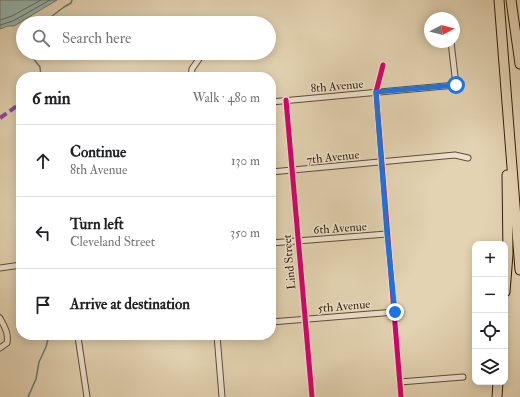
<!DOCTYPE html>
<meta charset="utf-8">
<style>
body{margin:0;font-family:"IM FELL Double Pica",serif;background:#f6f6f6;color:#202124}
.controls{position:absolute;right:12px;bottom:12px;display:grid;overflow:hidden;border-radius:8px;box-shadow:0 2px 10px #0003}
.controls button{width:36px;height:36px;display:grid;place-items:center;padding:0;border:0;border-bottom:1px solid #e0e0e0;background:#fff;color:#202124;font:20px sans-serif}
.compass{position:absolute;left:424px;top:12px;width:36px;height:36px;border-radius:50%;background:#fff;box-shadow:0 2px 10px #0003;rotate:83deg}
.stop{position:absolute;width:12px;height:12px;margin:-9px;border:3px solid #1a73e8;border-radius:50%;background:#fff}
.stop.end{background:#1a73e8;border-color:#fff;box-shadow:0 1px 4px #0008}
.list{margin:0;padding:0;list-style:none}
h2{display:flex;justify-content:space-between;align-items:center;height:52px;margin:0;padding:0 16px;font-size:17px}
h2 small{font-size:13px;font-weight:400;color:#757577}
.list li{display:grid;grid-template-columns:26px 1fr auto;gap:12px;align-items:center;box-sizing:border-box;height:72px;padding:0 16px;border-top:1px solid #e0e0e0}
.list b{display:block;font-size:15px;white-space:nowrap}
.list p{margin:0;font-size:13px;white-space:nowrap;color:#757577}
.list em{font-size:13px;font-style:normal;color:#757577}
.icon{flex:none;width:22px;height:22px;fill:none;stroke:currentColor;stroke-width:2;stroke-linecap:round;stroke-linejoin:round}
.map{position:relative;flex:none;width:520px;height:397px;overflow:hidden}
.search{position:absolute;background:#fff;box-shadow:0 2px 10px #0003;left:16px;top:16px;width:260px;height:44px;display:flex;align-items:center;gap:10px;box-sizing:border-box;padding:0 14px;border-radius:22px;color:#757577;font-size:15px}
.panel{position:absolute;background:#fff;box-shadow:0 2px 10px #0003;left:16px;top:72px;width:260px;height:268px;border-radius:16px}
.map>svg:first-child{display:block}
</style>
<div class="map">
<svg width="520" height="397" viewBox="0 0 520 397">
<rect width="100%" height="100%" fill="#e3d3b2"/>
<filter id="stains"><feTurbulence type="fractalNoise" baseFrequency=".005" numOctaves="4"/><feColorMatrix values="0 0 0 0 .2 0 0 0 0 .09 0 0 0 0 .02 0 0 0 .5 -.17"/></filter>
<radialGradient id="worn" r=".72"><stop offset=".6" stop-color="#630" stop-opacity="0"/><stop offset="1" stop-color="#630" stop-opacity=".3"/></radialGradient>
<!-- water -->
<polygon fill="#95b7b0" stroke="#6e7a6e" points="0,0 57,0 14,26 8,26 0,29"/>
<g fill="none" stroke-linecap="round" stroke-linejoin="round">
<!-- shore -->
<g stroke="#646b5e" stroke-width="1">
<polyline points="0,20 12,16 41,0"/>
<polyline points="0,25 13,21 50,0"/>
</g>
<!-- stream -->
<g stroke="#6e7a6e" stroke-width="1.5">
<polyline points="43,23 64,7 71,3 72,0"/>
<polyline points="29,53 40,67 41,77"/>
<polyline points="28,397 36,379 39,362 46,347 49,335"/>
</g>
<defs>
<g id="street">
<polyline points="383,65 376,92 401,397"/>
<polyline points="191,77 192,69 203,53"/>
<polyline points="286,100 312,397"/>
<polyline points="271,102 456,85 451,42"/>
<polyline points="271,172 455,155 468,158"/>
<polyline points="271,243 387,234"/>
<polyline points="0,268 21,265"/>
<path d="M0,318C4,326 9,333 7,343L0,348"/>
<polyline points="271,322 395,312"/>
<polyline points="217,335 222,397"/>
<polyline points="400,382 463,377"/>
<polyline points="87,397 78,337 95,335"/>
</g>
<g id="highway">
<polyline points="499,0 520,270"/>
<polyline points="511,0 520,64"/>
<polyline points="505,292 508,254 507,175"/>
<polyline points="497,397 498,382"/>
</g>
</defs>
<!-- street casing -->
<use href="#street" stroke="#604c36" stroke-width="7"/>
<!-- highway casing -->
<use href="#highway" stroke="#341f0c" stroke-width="11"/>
<!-- street -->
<use href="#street" stroke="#ede2cd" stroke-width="5"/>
<!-- highway -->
<use href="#highway" stroke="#e3d3b2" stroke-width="9"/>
<!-- quiet -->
<polyline stroke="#8e44ad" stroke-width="4" stroke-dasharray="8 4" stroke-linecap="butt" points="0,118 21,103"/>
<defs>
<g id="cycleway">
<polyline points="383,65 376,92 401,397"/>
<polyline points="286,100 312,397"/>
</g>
</defs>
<!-- cycleway casing -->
<use href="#cycleway" stroke="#ede2cd" stroke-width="8"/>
<!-- cycleway -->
<use href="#cycleway" stroke="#d6006c" stroke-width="5"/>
</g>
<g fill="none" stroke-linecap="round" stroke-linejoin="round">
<!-- route -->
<polyline stroke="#1a73e8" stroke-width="5" points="395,312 387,234 376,92 456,85"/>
</g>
<g text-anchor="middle" stroke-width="3" stroke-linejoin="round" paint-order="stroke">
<!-- street labels -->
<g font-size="12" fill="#341f0c" stroke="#ede2cd">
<text transform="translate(337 86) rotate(-5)" y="4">8th Avenue</text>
<text transform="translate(333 157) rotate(-6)" y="4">7th Avenue</text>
<text transform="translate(340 228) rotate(-4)" y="4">6th Avenue</text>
<text transform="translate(289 262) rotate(-95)" y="4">Lind Street</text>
<text transform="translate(344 306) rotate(-5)" y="4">5th Avenue</text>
</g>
</g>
<rect width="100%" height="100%" filter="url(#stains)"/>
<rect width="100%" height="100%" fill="url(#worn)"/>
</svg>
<div class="controls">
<button>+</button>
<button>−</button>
<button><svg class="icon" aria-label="locate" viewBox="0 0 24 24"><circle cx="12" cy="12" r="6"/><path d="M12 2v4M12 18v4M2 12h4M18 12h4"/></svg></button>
<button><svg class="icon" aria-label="layers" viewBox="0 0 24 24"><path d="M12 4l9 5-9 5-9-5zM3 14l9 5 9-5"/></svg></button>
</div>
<svg class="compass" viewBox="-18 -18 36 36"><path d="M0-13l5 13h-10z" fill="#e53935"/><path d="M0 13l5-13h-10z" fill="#757577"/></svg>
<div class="stop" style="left:456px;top:85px"></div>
<div class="stop end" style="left:395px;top:312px"></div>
<div class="search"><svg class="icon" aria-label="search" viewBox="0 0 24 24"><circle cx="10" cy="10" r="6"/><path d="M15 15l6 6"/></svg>Search here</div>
<section class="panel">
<h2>6 min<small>Walk · 480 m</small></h2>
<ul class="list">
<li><svg class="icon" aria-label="ahead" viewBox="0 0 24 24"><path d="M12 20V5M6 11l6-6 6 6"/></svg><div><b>Continue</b><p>8th Avenue</p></div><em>130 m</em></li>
<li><svg class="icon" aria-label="left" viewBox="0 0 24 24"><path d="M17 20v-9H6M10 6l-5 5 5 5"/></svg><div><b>Turn left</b><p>Cleveland Street</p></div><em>350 m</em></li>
<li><svg class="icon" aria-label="arrive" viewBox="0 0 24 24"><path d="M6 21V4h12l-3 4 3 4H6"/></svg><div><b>Arrive at destination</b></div></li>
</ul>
</section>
</div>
